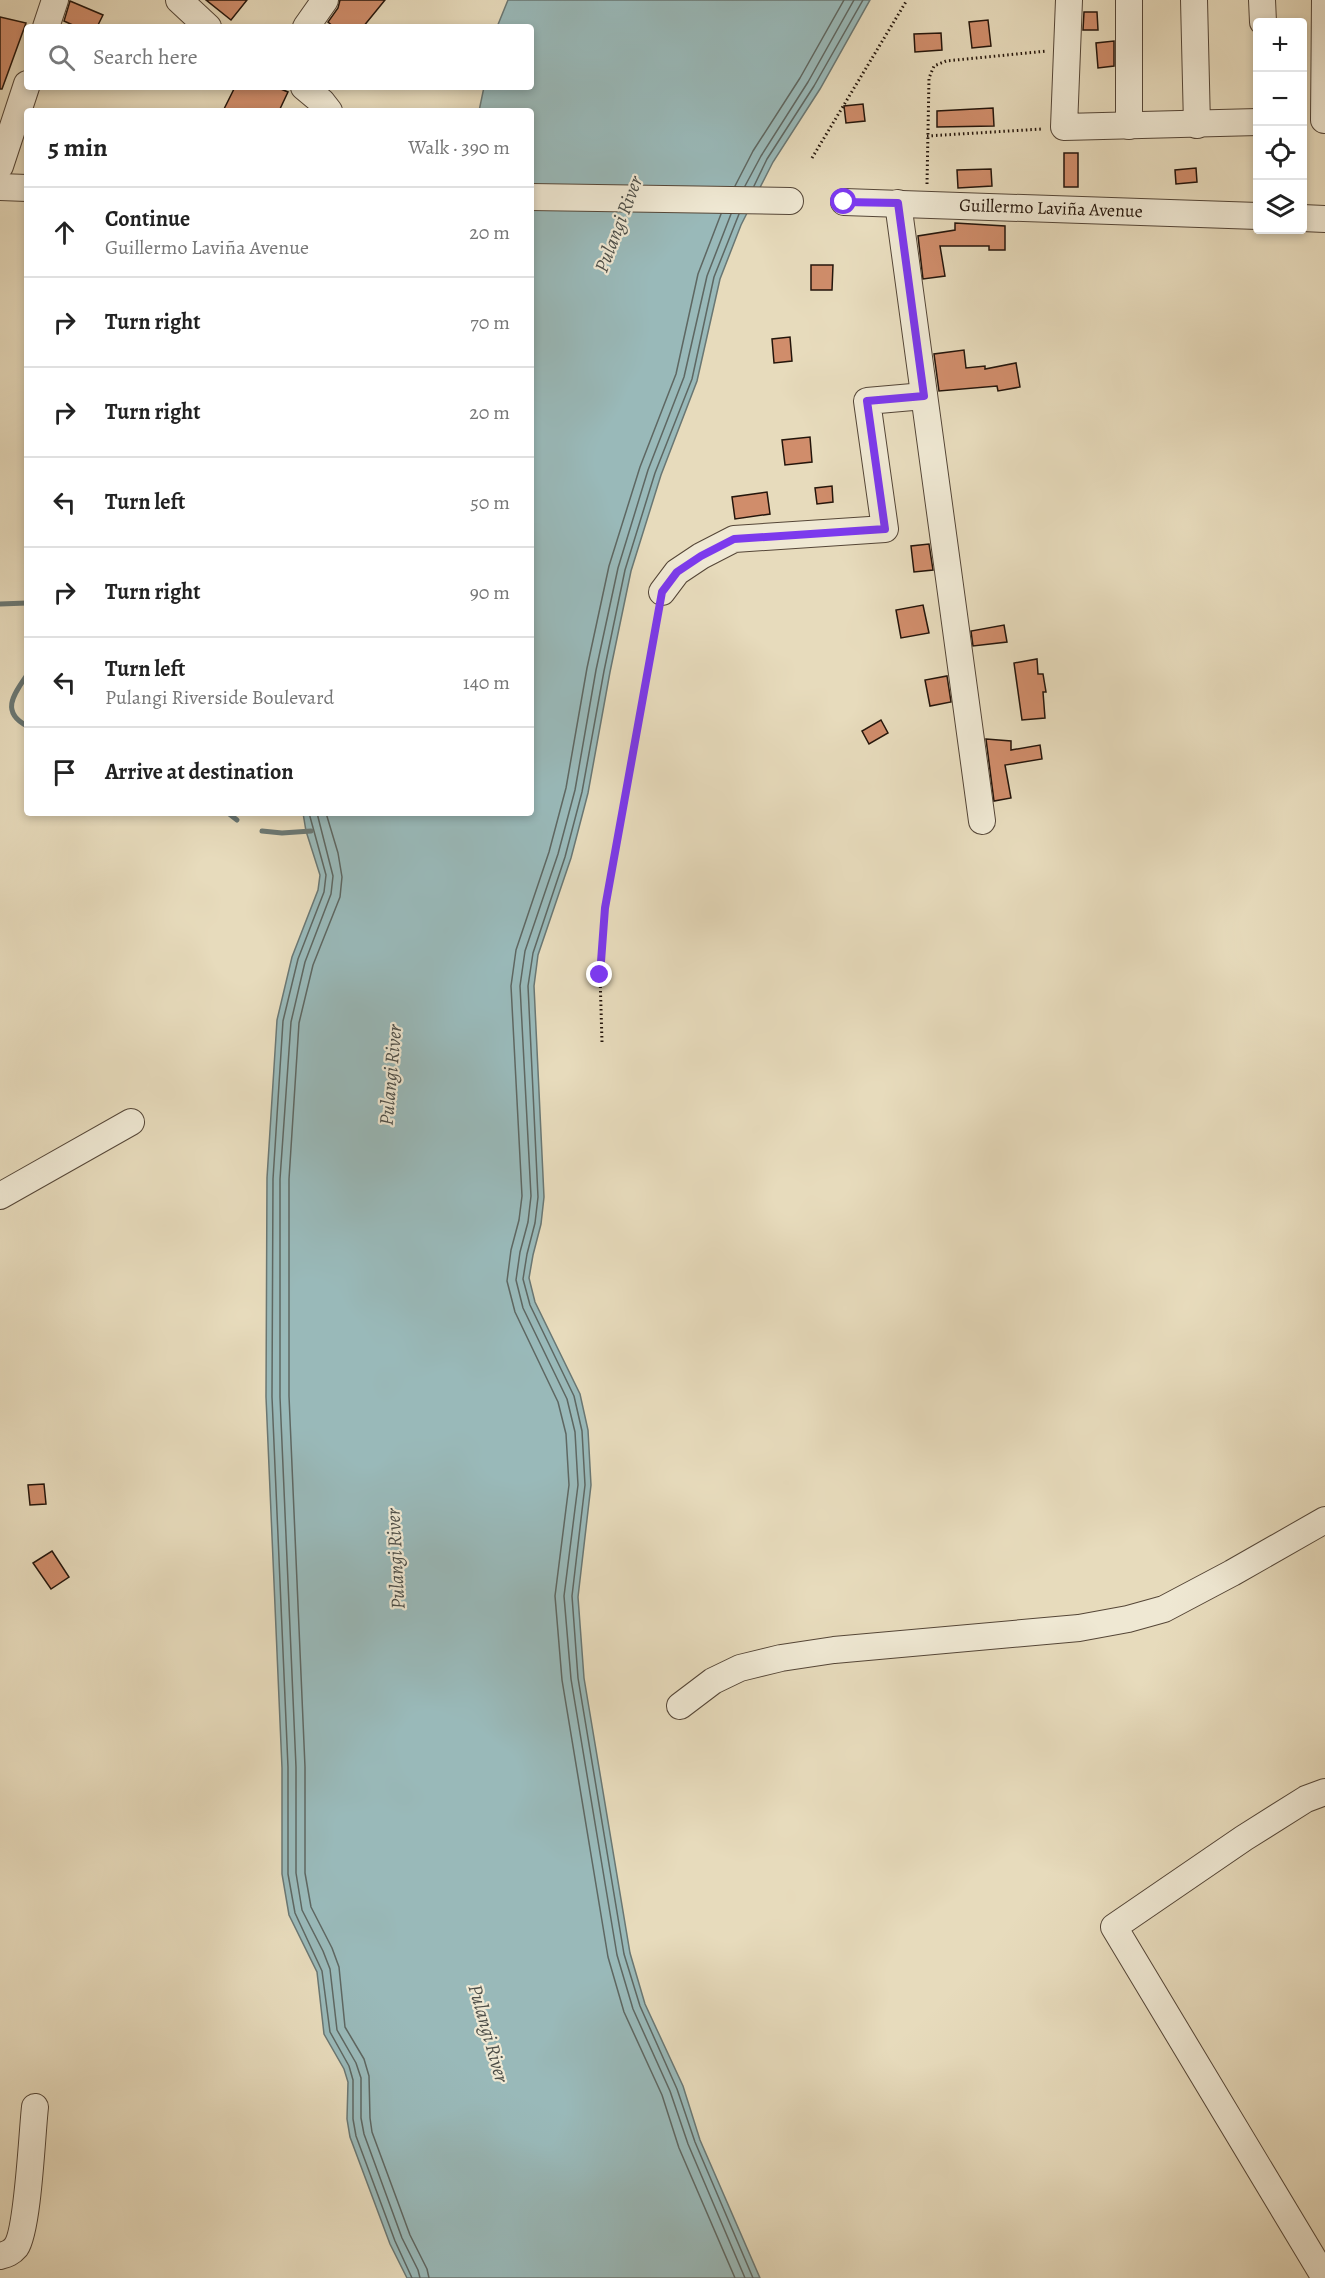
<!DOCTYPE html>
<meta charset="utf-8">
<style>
body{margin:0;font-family:Alegreya,serif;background:#f6f6f6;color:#222}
.controls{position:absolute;right:18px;top:18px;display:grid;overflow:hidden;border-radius:6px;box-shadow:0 3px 9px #0003}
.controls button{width:54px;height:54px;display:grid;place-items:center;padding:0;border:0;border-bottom:2px solid #e0e0e0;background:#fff;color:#222;font:30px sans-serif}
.stop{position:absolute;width:18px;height:18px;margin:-14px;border:4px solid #7c3aed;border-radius:50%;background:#fff}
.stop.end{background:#7c3aed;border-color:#fff;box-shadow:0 2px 6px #0008}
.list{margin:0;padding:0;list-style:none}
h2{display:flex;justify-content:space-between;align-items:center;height:78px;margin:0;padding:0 24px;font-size:26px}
h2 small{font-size:20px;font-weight:400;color:#767676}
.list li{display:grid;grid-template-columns:39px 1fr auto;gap:18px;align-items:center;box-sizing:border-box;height:90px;padding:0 24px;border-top:2px solid #e0e0e0}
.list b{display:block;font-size:22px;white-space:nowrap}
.list p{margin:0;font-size:20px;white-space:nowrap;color:#767676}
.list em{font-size:20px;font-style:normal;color:#767676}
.icon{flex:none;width:33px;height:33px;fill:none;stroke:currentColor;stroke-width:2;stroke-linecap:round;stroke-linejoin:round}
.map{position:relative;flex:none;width:1325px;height:2278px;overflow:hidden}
.search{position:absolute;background:#fff;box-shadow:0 3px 9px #0003;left:24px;top:24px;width:510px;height:66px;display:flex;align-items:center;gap:15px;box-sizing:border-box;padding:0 21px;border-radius:6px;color:#767676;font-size:22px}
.panel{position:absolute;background:#fff;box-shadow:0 3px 9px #0003;left:24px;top:108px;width:510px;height:708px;border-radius:6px}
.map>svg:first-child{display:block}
</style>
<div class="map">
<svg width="1325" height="2278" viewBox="0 0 1325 2278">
<rect width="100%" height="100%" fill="#e7dbbc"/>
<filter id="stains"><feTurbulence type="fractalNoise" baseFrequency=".00333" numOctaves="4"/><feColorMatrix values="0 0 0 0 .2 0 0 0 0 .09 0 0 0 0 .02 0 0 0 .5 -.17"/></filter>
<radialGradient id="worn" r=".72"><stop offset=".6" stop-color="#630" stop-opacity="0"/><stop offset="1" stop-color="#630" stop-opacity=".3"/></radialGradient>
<!-- water -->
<polygon fill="#99b9b9" stroke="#6a7773" stroke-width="1.5" points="508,0 870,0 820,89 773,162 741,225 720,279 697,381 661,475 631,571 610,672 588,793 571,858 538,955 534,986 544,1197 541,1224 533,1255 529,1278 535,1302 580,1394 588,1430 591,1485 578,1597 584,1678 630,1953 645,2004 683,2086 700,2140 760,2278 407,2278 390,2244 350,2137 347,2119 348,2082 344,2069 324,2034 317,1972 289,1915 282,1874 282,1768 266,1397 267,1178 277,1020 292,957 318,890 320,875 306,831 303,813 531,813 531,111 479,111 484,87 531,87 531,27 497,27"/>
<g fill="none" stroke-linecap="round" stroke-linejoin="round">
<!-- shore -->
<g stroke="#5e6762" stroke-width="1.5">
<polyline points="735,186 753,151 800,78 844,0"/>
<polyline points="745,186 761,156 808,82 854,0"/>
<polyline points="754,186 767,159 814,86 863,0"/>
<polyline points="721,214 698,274 676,374 640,467 609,566 587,668 566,788 549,852 516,950 511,986 522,1196 519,1220 511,1250 507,1281 515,1312 558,1402 566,1434 569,1485 555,1596 562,1680 608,1957 624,2012 662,2095 679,2148 735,2278"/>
<polyline points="731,214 707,276 684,377 648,470 618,568 596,670 575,790 558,854 525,951 520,986 531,1196 528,1222 520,1252 516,1280 523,1308 567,1399 575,1432 578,1485 564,1596 571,1679 617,1955 633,2009 670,2091 688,2144 745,2278"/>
<polyline points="739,214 714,277 692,379 655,473 625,570 604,671 582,792 565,857 533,953 528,986 538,1197 535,1223 527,1254 523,1279 530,1305 574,1396 582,1431 585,1485 572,1596 578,1678 624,1954 640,2006 677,2089 695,2142 753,2278"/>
<polyline points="309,813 326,875 324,892 298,959 283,1021 273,1179 272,1397 288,1767 288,1874 295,1913 322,1971 330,2032 349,2066 353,2080 353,2119 356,2136 395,2241 412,2278"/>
<polyline points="317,813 333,876 331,894 305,962 291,1022 280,1179 280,1397 296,1767 296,1873 302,1910 323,1951 330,1969 337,2030 356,2063 361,2078 361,2118 364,2134 402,2238 418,2270 420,2278"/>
<polyline points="326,813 338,853 342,877 340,897 313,965 299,1023 289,1179 289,1396 305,1767 305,1873 311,1907 332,1948 339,1967 345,2027 364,2059 369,2076 370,2118 372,2132 410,2235 427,2269 429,2278"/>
</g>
<!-- stream -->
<g stroke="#6a7773" stroke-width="5">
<polyline points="0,604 27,603"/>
<path d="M27,675C14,694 0,712 27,726"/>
<polyline points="228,813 237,820"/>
<polyline points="262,831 282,833 311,831"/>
</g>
</g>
<!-- building -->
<g fill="#d08d6b" stroke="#24150b" stroke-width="1.5">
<polygon points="206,0 247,0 231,20"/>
<polygon points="340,0 385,0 363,27 334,27 328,22 338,8"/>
<polygon points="70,1 103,15 97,27 77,27 64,21"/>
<polygon points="1084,12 1097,12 1098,30 1083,30"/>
<polygon points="0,17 26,23 2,89 0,89"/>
<polygon points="988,20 991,46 972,48 969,22"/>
<polygon points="941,33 942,50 915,52 914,34"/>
<polygon points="1114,41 1114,66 1098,68 1096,43"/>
<polygon points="235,87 276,87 288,92 279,111 223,111"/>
<polygon points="863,104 865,121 846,123 844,106"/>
<polygon points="993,108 994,126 937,127 937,111"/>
<rect x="1064" y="153" width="14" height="34"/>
<polygon points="1196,168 1197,182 1176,184 1175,170"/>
<polygon points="991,169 992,186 958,188 957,170"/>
<polygon points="955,223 1005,226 1005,250 989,250 989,246 940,246 945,276 923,279 918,236 955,230"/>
<polygon points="811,265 833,265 832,290 811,290"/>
<polygon points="790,337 792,361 774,363 772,339"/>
<polygon points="964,350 966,368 985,366 985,369 1016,363 1020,387 998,391 997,386 939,391 934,354"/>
<polygon points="810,437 812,462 785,465 782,440"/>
<polygon points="832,486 833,502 817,504 815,488"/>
<polygon points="767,492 770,514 735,519 732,497"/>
<polygon points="929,544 933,570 914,572 911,546"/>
<polygon points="923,605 929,633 901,638 896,610"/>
<polygon points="1004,625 1007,642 973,646 971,631"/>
<polygon points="1037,659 1038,674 1043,674 1046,692 1043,692 1045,718 1022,720 1014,663"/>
<polygon points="947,676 951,702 930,706 925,680"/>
<polygon points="881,720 888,733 869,744 862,731"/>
<polygon points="986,739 1011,741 1011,750 1040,745 1042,759 1005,765 1011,798 994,801"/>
<polygon points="44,1484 46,1504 30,1505 28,1485"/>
<polygon points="52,1551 69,1577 51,1589 33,1563"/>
</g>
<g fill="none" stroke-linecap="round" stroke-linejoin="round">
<defs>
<g id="minor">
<polyline points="179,0 208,27"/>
<polyline points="1069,0 1064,127 1258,122"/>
<polyline points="1129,0 1129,126"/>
<polyline points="1194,0 1197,125"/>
<polyline points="1262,0 1263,22"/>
<polyline points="46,27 55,0"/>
<polyline points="306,27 325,0"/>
<polyline points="304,87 322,102 329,111"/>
<polyline points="1324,120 1325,0"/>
<polyline points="0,166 27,84"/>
<polyline points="0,187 27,188"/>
<polyline points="531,197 790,201"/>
<polyline points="844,202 1258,216"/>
<polyline points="898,203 982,821"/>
<polyline points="1302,218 1325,219"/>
<polyline points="662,592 677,572 701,556 734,539 885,529 867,401 924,396"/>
<polyline points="0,1196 131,1122"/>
<polyline points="680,1706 713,1681 740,1668 781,1658 834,1650 1079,1628 1128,1619 1164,1609 1232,1573 1325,1520"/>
<path d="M0,2256C7,2254 11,2253 16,2247C28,2230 32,2133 35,2107"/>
<polyline points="1325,2278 1114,1927 1244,1838 1306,1799 1325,1792"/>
</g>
</defs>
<!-- minor casing -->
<use href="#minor" stroke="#554637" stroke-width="28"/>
<!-- path -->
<g stroke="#24150b" stroke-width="3" stroke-dasharray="1.5 3" stroke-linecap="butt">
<polyline points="927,136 1042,129"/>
<polyline points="812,158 907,0"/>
<polyline points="927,184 929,78 934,66 946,61 1047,51"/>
<polyline points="602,1042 600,975 605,908 658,611"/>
</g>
<!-- minor -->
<use href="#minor" stroke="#efe8d3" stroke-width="26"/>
</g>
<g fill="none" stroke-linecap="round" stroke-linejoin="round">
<!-- route -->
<polyline stroke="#7c3aed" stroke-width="8" points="600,975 605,908 662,592 677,572 701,556 734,539 885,529 867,401 924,396 898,203 844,202"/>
</g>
<g text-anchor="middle" stroke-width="4.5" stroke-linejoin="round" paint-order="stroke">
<!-- street labels -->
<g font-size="18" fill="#24150b" stroke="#efe8d3">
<text transform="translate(1051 208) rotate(2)" y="6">Guillermo Laviña Avenue</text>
</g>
<!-- water labels -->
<g font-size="20" font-style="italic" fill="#4d4e48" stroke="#efe8d3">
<text transform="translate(618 224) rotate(-69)" y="7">Pulangi River</text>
<text transform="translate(390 1075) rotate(-85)" y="7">Pulangi River</text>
<text transform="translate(395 1559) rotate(-93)" y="7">Pulangi River</text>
<text transform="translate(489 2033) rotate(74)" y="7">Pulangi River</text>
</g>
</g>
<rect width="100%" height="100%" filter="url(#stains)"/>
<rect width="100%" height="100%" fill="url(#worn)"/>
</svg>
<div class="controls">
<button>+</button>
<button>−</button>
<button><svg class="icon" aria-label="locate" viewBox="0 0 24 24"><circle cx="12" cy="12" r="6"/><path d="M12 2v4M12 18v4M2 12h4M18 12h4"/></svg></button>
<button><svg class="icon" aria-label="layers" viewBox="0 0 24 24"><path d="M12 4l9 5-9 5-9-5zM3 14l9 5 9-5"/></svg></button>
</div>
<div class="stop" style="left:844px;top:202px"></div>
<div class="stop end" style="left:600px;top:975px"></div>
<div class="search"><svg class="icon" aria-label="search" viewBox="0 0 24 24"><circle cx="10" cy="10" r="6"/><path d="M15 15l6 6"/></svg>Search here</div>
<section class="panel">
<h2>5 min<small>Walk · 390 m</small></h2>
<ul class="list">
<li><svg class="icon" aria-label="ahead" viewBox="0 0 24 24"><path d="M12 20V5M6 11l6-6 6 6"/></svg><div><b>Continue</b><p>Guillermo Laviña Avenue</p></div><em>20 m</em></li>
<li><svg class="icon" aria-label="right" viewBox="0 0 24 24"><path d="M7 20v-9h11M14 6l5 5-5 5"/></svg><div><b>Turn right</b></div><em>70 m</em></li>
<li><svg class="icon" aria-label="right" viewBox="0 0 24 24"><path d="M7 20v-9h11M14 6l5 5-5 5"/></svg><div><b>Turn right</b></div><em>20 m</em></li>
<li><svg class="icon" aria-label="left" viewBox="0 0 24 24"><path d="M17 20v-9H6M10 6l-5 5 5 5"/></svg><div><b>Turn left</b></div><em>50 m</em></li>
<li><svg class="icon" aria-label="right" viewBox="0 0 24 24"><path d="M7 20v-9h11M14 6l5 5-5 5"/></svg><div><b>Turn right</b></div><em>90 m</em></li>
<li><svg class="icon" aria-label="left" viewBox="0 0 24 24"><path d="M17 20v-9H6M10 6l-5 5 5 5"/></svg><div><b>Turn left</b><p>Pulangi Riverside Boulevard</p></div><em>140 m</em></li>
<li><svg class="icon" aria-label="arrive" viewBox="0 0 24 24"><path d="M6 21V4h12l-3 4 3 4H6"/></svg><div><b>Arrive at destination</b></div></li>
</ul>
</section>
</div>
